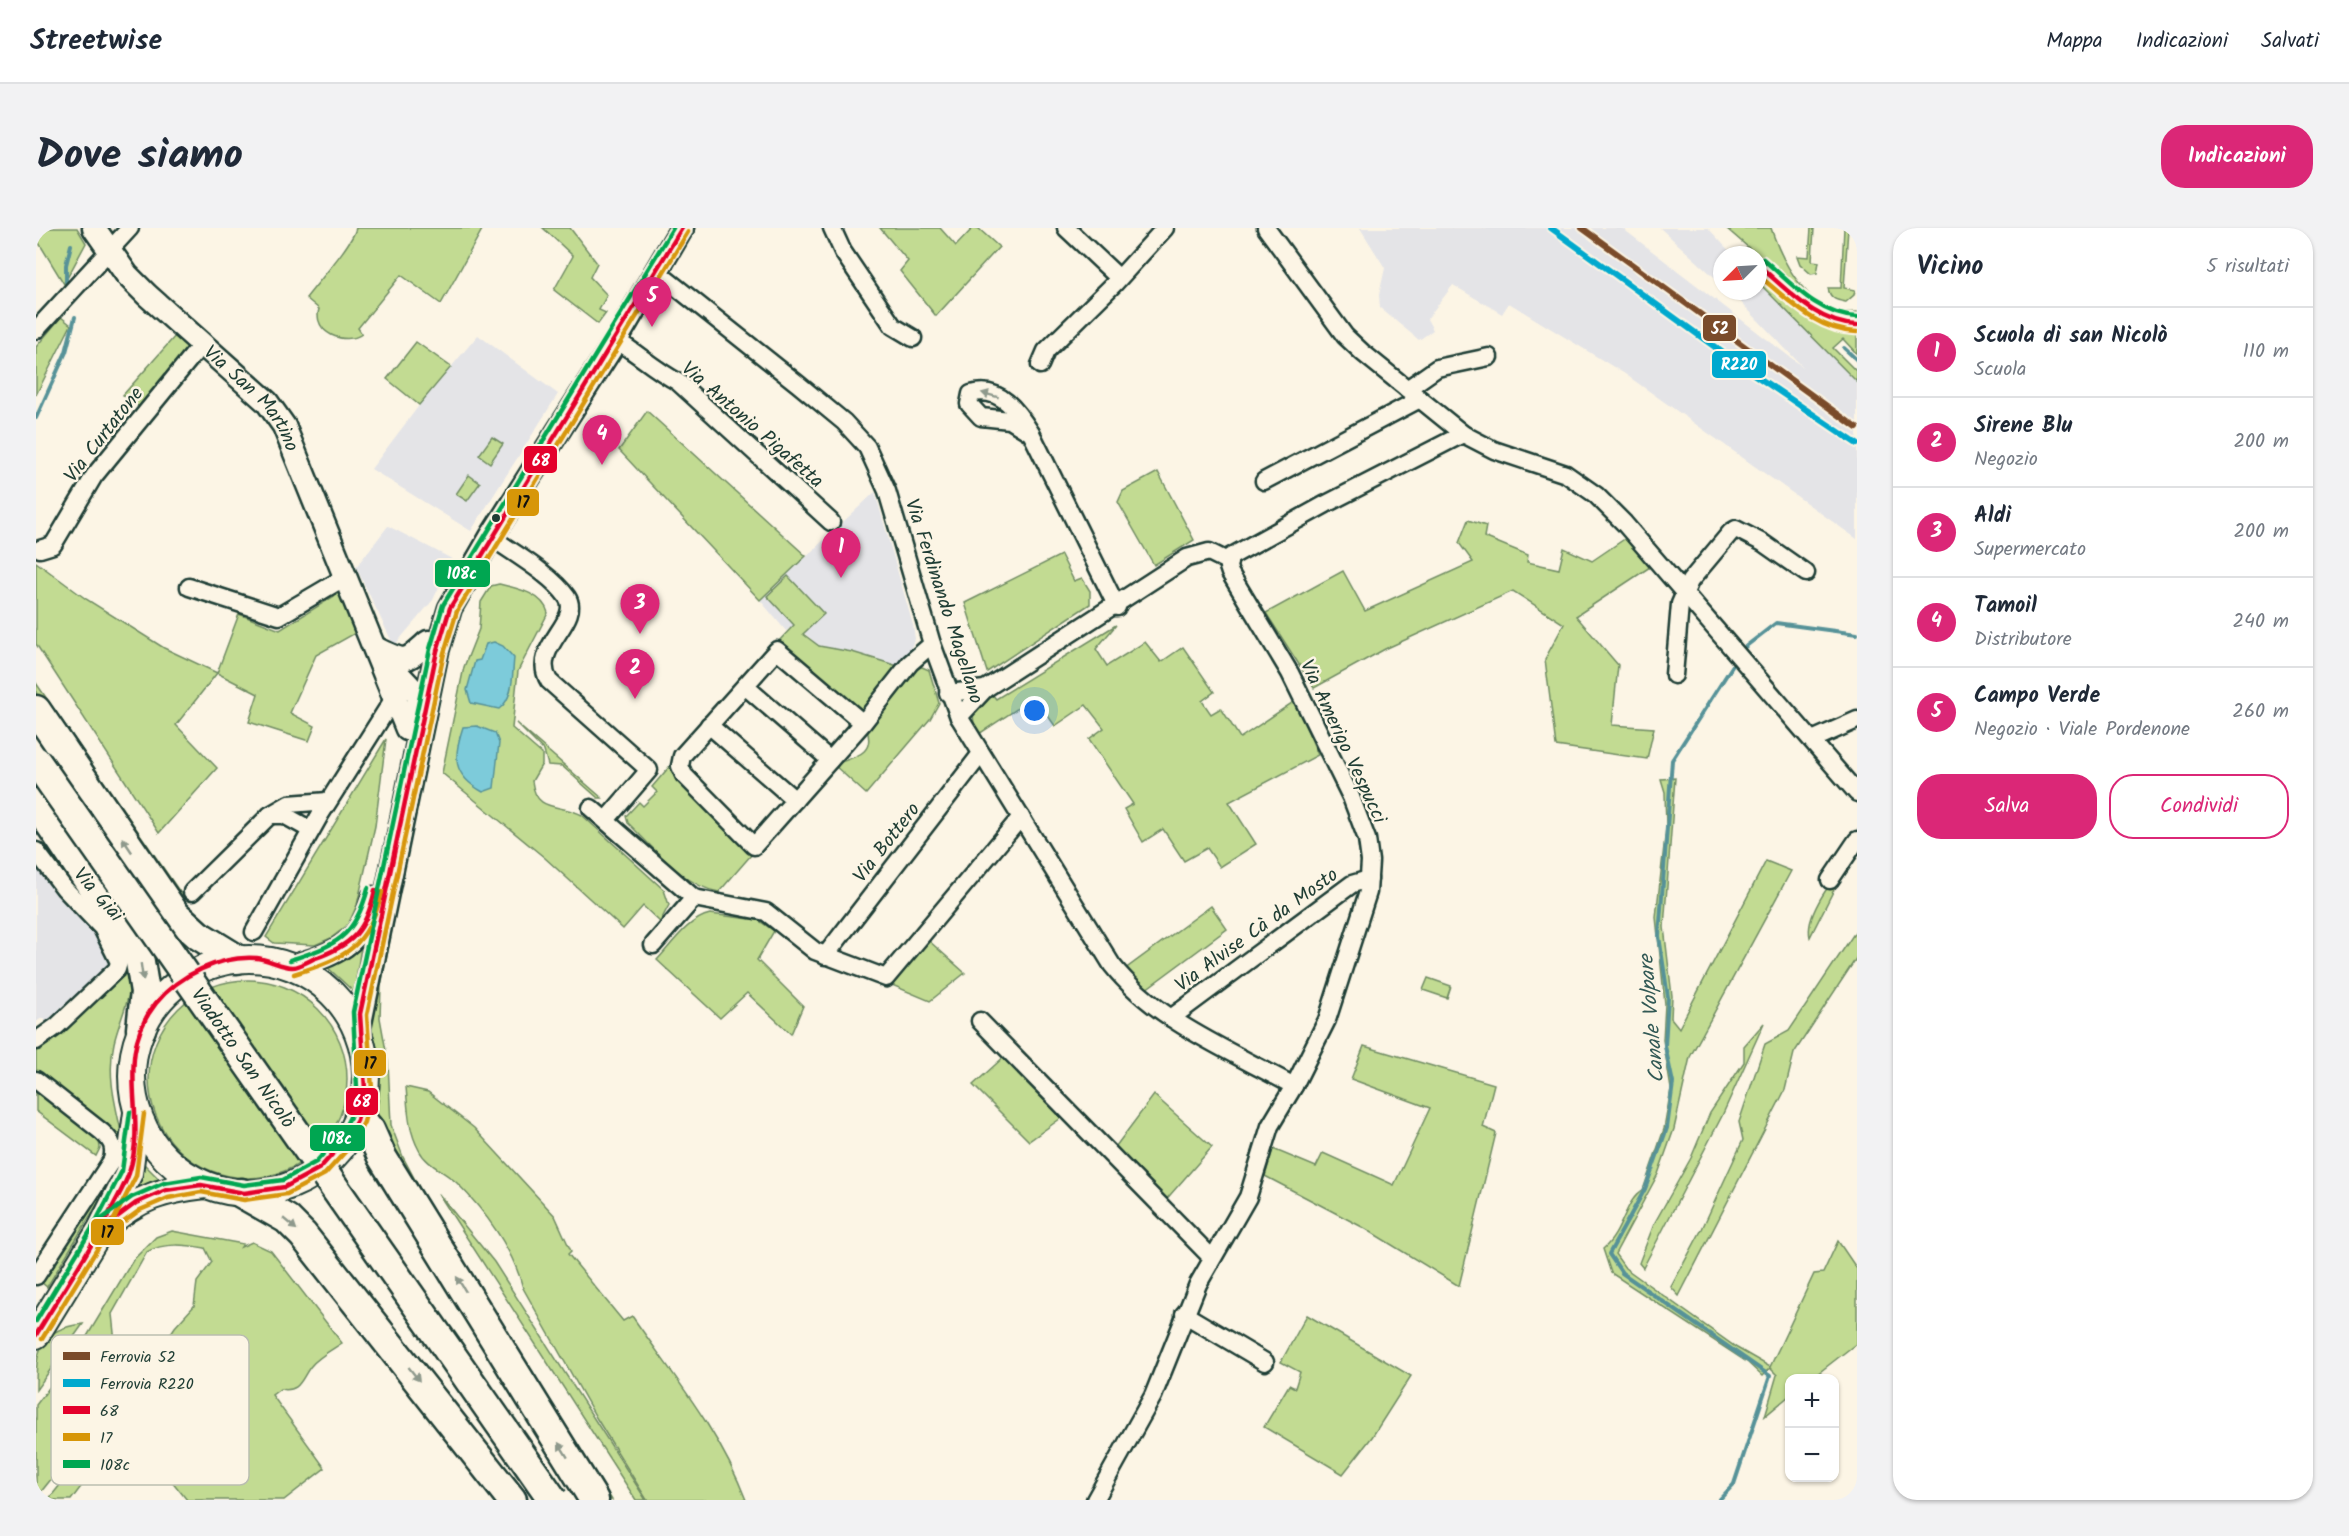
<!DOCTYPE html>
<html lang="it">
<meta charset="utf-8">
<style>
body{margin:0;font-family:Kalam,sans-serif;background:#f2f2f3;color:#1f2937}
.controls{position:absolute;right:18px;bottom:18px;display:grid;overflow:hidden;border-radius:12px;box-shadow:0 2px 4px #0004}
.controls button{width:54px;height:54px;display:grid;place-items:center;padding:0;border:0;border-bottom:2px solid #e0e1e3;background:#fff;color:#1f2937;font:30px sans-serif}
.compass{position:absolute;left:1677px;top:18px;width:54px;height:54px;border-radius:50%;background:#fff;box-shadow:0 2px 4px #0004;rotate:246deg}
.you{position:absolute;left:999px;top:483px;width:21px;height:21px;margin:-15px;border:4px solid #fff;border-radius:50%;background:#1a73e8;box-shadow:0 0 0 9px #1a73e833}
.badge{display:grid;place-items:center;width:39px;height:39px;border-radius:50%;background:#db2777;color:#fff;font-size:20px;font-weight:700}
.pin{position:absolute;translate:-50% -50px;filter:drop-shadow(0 2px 3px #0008)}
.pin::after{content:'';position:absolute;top:32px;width:21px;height:18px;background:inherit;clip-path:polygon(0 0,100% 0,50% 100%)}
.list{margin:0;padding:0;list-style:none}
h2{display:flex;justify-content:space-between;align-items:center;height:78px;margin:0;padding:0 24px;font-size:26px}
h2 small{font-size:20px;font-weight:400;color:#747a83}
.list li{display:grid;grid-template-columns:39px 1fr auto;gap:18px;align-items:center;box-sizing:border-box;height:90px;padding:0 24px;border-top:2px solid #e0e1e3}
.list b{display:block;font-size:22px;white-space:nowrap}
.list p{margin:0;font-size:20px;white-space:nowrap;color:#747a83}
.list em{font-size:20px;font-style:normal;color:#747a83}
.actions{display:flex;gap:12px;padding:18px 24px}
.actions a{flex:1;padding:14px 0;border:2px solid #db2777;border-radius:24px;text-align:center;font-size:21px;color:#db2777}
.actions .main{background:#db2777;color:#fff}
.map{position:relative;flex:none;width:1821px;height:1272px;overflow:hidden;border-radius:24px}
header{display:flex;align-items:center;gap:36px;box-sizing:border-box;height:84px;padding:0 30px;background:#fff;border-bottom:2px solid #e0e1e3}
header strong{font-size:28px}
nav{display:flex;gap:33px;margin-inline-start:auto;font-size:21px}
.intro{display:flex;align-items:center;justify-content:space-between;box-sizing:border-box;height:144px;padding:0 36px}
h1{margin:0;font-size:42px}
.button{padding:15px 27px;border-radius:24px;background:#db2777;color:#fff;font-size:21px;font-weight:700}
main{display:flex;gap:36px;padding:0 36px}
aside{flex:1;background:#fff;border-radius:24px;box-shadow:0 2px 4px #0004}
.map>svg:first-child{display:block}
</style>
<header>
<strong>Streetwise</strong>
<nav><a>Mappa</a><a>Indicazioni</a><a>Salvati</a></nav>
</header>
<div class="intro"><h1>Dove siamo</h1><a class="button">Indicazioni</a></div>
<main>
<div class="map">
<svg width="1821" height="1272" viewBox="0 0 1821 1272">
<rect width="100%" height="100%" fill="#fcf5e5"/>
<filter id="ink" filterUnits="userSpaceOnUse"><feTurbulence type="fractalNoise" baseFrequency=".0167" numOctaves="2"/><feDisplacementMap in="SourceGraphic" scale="12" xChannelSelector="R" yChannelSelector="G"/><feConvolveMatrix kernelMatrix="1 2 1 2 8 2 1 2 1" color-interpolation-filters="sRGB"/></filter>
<g filter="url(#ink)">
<!-- built -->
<g fill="#e4e4e7">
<polygon points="1324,0 1586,0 1767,139 1694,63 1722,63 1722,54 1821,154 1821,311 1589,146 1473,75 1466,86 1417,57 1391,91 1397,102 1383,112 1344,80 1343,67 1349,40"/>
<polygon points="1624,0 1672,0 1697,27 1686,27 1686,56"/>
<polygon points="442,107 522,166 435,303 335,241 385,175"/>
<polygon points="839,264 877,397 879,411 865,439 816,424 783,418 759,397 750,403 724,372"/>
<polygon points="352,298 416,331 397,372 358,418 320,339"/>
<polygon points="0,636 54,694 74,735 12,795 6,790 0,794"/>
</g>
<!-- green -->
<g fill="#c2db92" stroke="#708c63" stroke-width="1.5">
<polygon points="0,0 41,0 50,15 28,56 0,10"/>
<path d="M320,0H447L405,76L365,47L322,100L326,106C309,118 276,105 283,81L270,70C282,54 317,15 320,0Z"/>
<polygon points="507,0 534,0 561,35 554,49 571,67 563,82 570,85 562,96 518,62 537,28"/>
<polygon points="844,0 904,0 920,18 937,0 942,0 963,19 900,88 864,43 872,33"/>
<path d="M1690,0H1735C1747,37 1775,89 1821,84V92L1799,89L1744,47Z"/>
<polygon points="1775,0 1778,0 1776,33 1783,34 1781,45 1775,46 1764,36 1761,28 1773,29"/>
<path d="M1808,0H1812L1808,60L1819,62L1818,67L1810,74C1800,72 1794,71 1792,60H1805Z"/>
<polygon points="1722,45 1798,98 1821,106 1821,126 1807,111 1797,120 1821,144 1821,154 1722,54"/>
<polygon points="25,89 35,97 0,167 0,119"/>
<polygon points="140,107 154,120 103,179 87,167"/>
<polygon points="380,114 415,139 383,177 351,151"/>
<polygon points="611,183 770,328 724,372 583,222"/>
<polygon points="456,209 467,216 454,235 443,227"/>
<polygon points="1122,244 1158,312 1118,337 1082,274 1087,263"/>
<polygon points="433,247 444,255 431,273 420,266"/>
<polygon points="1432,292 1450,298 1448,309 1492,327 1491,334 1523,341 1528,320 1556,333 1590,310 1614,339 1540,388 1582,437 1576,497 1618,500 1611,531 1520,518 1509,431 1528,396 1477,363 1349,421 1278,460 1230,385 1307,343 1329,383 1437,334 1423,315"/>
<polygon points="1025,327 1038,353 1046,350 1054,363 1054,376 951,444 929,375"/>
<polygon points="0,334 50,371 128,420 181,445 203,386 244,402 306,363 323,403 280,427 254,485 279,498 273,513 213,494 222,466 181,445 140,497 181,540 123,605 0,416"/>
<polygon points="752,348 788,386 767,406 783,418 816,424 865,439 827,484 742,414 758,397 731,368"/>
<path d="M463,356C480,360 507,365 512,385L482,443L476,500L506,526V536L496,553C500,586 523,575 546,587L628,662L633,677L624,694L607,678L587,701L509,630L406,545L428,439L443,401L445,374L455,358Z"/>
<path d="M417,395H422L411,420L345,758L344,790L352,834L355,897L367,929L401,993L576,1272H567L347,916C336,882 345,864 343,832C341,812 332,798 331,776L388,504L404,434Z"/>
<path d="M1080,397L1060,421L1071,438L1109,414L1125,434L1147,419L1178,464L1166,473L1175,486L1185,480L1204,510L1259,473L1282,527L1193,574L1220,616L1184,639L1171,620L1148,633L1127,601L1107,614L1088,581L1097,576L1053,511L1068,500L1050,477L1019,498L999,469L943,506C931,486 939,477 956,466L960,471Z"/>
<path d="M886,439L893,442L903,475L894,491L830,566L798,537C813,529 840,529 831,502L873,442Z"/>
<polygon points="0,455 146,667 140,672 0,465"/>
<polygon points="480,495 566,570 562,570 526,538 512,537 508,523"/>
<polygon points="350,511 339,598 321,677 312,697 295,710 279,717 238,715 230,709"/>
<path d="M634,538L716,626L683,664C647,658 617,619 592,595L590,588L603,574L607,578L621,564L616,559Z"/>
<path d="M1639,550L1628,699L1636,768L1635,790L1643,800L1730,633L1755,643L1654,829L1638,901L1622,946L1579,1026L1589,1040L1701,1120L1734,1139L1778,1046L1787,1045L1802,1013L1821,1041V1115L1776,1150H1754L1753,1168L1729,1188L1741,1147L1734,1140L1726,1148L1711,1134L1575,1045L1567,1021C1588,1003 1588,973 1607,962L1628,901L1635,861L1627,812L1629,776L1620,689L1630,600L1629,564L1625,551Z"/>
<path d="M1817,624L1774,709C1768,684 1803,645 1817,624Z"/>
<polygon points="1175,678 1191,701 1106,764 1088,742"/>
<path d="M674,686L722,692L738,703L721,732L767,778L755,806L711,765L684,790L621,732C636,716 652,691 674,686Z"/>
<polygon points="1821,701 1821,729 1758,825 1749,862 1643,1068 1635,1059 1666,1001 1707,912 1703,894 1729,816 1753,803"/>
<polygon points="326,712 318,764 288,736"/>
<polygon points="892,712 929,745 894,773 856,757"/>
<path d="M94,742C97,769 84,789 78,815C70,850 81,882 88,917L0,843V822Z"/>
<polygon points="1392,750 1415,758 1411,770 1387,762"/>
<circle cx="212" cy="851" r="99"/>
<polygon points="1728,795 1686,888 1607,1040 1603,1035 1618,996 1655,930 1674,885 1708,834 1708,818"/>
<polygon points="1328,818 1458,856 1447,899 1460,905 1423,1058 1330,1001 1229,948 1237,921 1280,939 1287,925 1358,957 1394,880 1315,851"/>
<polygon points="970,827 1028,888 993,913 937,857"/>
<path d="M370,859L392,864L438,900L519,988L535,1023L532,1026L587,1093L596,1088C637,1147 684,1204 710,1272H611L561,1191L487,1060C477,1021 449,983 421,955C409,943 391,938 383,922C372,902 372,881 370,859Z"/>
<polygon points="0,861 63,912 64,920 60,928 0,883"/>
<polygon points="1118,867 1176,919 1128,974 1077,922"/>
<polygon points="82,930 82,942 11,1059 5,1054"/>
<polygon points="106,934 129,957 90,971"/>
<polygon points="402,965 458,1034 610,1272 600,1272"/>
<path d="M136,1003L207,1016L205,1019L216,1014L235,1023L306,1115C297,1121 282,1129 275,1138C265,1150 265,1165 244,1161L236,1167L289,1240L248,1272H151L85,1189L72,1223L35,1272H12L81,1186L139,1099L158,1078L161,1054L176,1034L169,1020C150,1017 128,1014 111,1024L76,1086L82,1143L70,1179L58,1172L37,1199V1220L32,1230L0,1270V1177L47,1115L97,1032L120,1009Z"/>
<polygon points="1271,1087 1375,1148 1336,1209 1307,1246 1228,1199 1253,1157 1259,1160 1264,1144 1245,1134"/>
<path d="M47,1096L0,1162C0,1122 2,1101 47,1096Z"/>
</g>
<!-- water -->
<g fill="#7dcbda" stroke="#579298" stroke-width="1.5">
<path d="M458,414L467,418L478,430C476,448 478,470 463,481L435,475L431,462L439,433L444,432L450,416Z"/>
<path d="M441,498L459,505L463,515L458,560L447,564C416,547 417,529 427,499Z"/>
</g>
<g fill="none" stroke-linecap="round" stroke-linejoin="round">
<!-- stream -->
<g stroke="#579298" stroke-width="4">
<polyline points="30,54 30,37 35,17"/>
<polyline points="1808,120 1821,132"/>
<polyline points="0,190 30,124 39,89"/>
<polyline points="1709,419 1740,395 1821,406"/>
<polyline points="1683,1272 1698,1256 1734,1148 1586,1045 1573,1026 1609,961 1631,900 1637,855 1629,818 1632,769 1623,708 1636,532 1697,437"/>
</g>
<defs>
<g id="street">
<polyline points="796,0 807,24 857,98 877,110"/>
<polyline points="1030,0 1083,50"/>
<polyline points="1230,0 1309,108 1327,125 1427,206 1458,222 1530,246 1560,267 1588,295 1821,565"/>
<path d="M620,43L762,156L808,194L831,219L851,263L896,416L923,489L1076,737C1121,794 1195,823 1258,858"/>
<polyline points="0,102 94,0"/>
<path d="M580,112C601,125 619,142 642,154L795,294"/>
<polyline points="1004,137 1010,123 1079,55 1129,0"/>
<polyline points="1371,161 1401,140 1453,129"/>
<path d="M995,205L974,192L945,189L933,176L935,166C964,157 982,184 995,205L1081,379"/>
<polyline points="1228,253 1384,171"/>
<path d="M455,309C477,325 515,346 531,369C547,393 493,420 513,453L613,542L570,592"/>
<polyline points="4,321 17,317 58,248 166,116"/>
<polyline points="153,359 243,388 311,348"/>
<polyline points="1638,447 1644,376 1654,353 1695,304 1700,301 1727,315 1770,345"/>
<polyline points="709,458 794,532"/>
<polyline points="912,465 949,461 1151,330 1173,324 1193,334"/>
<polyline points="923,489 949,461"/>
<polyline points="827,495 741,422 646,528 644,538 648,547 718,618 827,495 874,435 896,416"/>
<polyline points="673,497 759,572"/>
<polyline points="1776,512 1821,492"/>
<polyline points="555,580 658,670 730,684 779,723 850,750 985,589"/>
<polyline points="275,602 248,587 234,587 253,576 292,573"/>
<polyline points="0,623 28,660 66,700 83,734 81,741 21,798 0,813"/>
<polyline points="1794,652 1821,612"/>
<polyline points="156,664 234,587"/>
<polyline points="218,704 284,587 358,470"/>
<polyline points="617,717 658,670"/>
<polyline points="789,728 944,527"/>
<polyline points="1135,790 1316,656 1333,651"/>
<polyline points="944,793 1176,1030"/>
<path d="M0,852L66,904C76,913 79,919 76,932L0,1048"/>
<polyline points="1148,1086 1229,1134"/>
<polyline points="1059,1272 1117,1168 1162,1056 1212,969 1234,898 1258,858 1291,792 1332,664 1334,633 1331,611 1315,569 1254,445 1194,345 1192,339 1194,329 1290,276 1427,206"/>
</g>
<g id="secondary">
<path id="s1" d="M58,0L91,47L111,67L231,174L248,198L371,501"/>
<path d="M341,421C371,435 368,435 392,414"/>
<polyline points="347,430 383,468 380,487"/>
<path d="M256,739C298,726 326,718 337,670"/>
<polyline points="322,805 401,423 414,380 455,309 580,112 646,0"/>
</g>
<g id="primary">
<circle cx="213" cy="848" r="117"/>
<path d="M70,997C104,969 126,962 169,957"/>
<polyline points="0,1107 65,1001 93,945 101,885"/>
</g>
<g id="highway">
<polyline points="0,482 139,686 162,707 201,731"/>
<polyline points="0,575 103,728 109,764 105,801"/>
<polyline points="323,889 334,902 346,929 558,1272"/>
<polyline points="205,965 251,991 267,1007 476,1272"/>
</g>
</defs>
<!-- street casing -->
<use href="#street" stroke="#1f3d34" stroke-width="21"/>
<!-- secondary casing -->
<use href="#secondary" stroke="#1f3d34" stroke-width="27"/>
<!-- primary casing -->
<use href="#primary" stroke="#1f3d34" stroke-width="30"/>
<!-- highway casing -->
<use href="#highway" stroke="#1f3d34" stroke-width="33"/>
<!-- street -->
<use href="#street" stroke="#fcf5e5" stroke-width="16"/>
<!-- secondary -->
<use href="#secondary" stroke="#fcf5e5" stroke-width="22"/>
<!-- primary -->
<use href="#primary" stroke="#fcf5e5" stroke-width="26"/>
<!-- highway -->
<use href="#highway" stroke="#fcf5e5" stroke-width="28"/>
<defs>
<g id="highway-bridge">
<path id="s2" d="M0,533L517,1272"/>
</g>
</defs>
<!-- highway-bridge casing -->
<use href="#highway-bridge" stroke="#1f3d34" stroke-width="33" stroke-linecap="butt"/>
<!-- highway-bridge -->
<use href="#highway-bridge" stroke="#fcf5e5" stroke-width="28"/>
<defs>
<g id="bus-1">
<path d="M1722,37C1751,61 1781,96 1821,97"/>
<polyline points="65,1001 100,975 130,962 165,957 208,965 249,959 284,940 311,910 321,892 329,861 324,786 401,423 414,380 646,0"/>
<path d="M0,1107C26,1064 54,1023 77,978C82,968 89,957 93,945C113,885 76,831 120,775C143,747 185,727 221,730C232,731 245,739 256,739C262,739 271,734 277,731C317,717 330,703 339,662"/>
</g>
<g id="bus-2">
<path d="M1722,47C1752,71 1780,103 1821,104"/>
<path d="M258,746C310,730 332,719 346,664"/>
<polyline points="70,1007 104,982 132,970 165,964 208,972 251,966 289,946 318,914 328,894 336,862 331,787 408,425 421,383 652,4"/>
<polyline points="6,1111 71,1005 100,948 108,886"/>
</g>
<g id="bus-3">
<path d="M1727,31C1754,54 1783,88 1821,89"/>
<path d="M254,732C300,717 319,710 332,660"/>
<polyline points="60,995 96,969 128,955 165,949 208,957 247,952 280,934 305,906 314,889 321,860 317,784 394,421 407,377 637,0"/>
<polyline points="0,1093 58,997 86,943 94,884"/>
</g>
</defs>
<!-- bus-1 casing -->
<use href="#bus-1" stroke="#fcf5e5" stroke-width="9"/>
<!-- bus-2 casing -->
<use href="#bus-2" stroke="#fcf5e5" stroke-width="9"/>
<!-- bus-3 casing -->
<use href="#bus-3" stroke="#fcf5e5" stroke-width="9"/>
<!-- bus-1 -->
<use href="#bus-1" stroke="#e4002b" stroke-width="4.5"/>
<!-- bus-2 -->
<use href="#bus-2" stroke="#d79608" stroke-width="4.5"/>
<!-- bus-3 -->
<use href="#bus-3" stroke="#00a651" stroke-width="4.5"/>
<defs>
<polyline id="rail-1" points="1546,0 1821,200"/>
<polyline id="rail-2" points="1515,0 1701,135 1821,216"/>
</defs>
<!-- rail-1 casing -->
<use href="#rail-1" stroke="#fcf5e5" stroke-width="10"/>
<!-- rail-2 casing -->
<use href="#rail-2" stroke="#fcf5e5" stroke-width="10"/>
<!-- rail-1 -->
<use href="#rail-1" stroke="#7a4b2a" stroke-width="6"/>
<!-- rail-2 -->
<use href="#rail-2" stroke="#00a9ce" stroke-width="6"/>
</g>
<!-- one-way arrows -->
<defs><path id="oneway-solid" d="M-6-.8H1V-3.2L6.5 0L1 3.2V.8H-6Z" transform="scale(1.5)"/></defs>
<g fill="#8e998c">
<use href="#oneway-solid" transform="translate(954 167) rotate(-165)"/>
<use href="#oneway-solid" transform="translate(91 617) rotate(-124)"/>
<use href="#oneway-solid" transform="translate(106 744) rotate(82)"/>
<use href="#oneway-solid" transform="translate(254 996) rotate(40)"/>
<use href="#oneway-solid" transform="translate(425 1056) rotate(-122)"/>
<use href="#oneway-solid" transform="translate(378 1146) rotate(52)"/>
<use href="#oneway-solid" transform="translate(527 1222) rotate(-122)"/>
</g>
</g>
<!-- markers -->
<circle fill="#1f3d34" stroke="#fcf5e5" stroke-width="2" cx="460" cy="290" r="5"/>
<g text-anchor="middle" stroke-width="5" stroke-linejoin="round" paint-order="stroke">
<!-- street labels -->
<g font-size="20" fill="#1f3d34" stroke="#fcf5e5">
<text dy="7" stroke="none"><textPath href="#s1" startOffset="234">Via San Martino</textPath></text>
<text transform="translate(717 196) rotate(41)" y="7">Via Antonio Pigafetta</text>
<text transform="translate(67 206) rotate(-52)" y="7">Via Curtatone</text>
<text transform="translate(909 373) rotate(72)" y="7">Via Ferdinando Magellano</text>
<text transform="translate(1308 513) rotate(65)" y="7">Via Amerigo Vespucci</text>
<text transform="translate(850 614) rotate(-52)" y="7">Via Bottero</text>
<text transform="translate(63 666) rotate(49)" y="7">Via Giai</text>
<text transform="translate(1220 701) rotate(-36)" y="7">Via Alvise Cà da Mosto</text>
<text dy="7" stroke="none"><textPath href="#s2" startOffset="362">Viadotto San Nicolò</textPath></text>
</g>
<!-- water labels -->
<g font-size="21" font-style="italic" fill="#325955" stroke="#fcf5e5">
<text transform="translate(1615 791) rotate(-95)" y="7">Canale Volpare</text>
</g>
</g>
<!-- legend -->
<rect x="15" y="1107" width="198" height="150" rx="9" fill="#fcf5e5" stroke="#babeb0" stroke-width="1.5"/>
<rect x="27" y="1124" width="27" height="8" fill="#7a4b2a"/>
<rect x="27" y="1151" width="27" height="8" fill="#00a9ce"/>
<rect x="27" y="1178" width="27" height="8" fill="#e4002b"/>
<rect x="27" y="1205" width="27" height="8" fill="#d79608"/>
<rect x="27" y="1232" width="27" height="8" fill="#00a651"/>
<g font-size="16" fill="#1f3d34">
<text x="64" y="1134">Ferrovia 52</text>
<text x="64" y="1161">Ferrovia R220</text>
<text x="64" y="1188">68</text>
<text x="64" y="1215">17</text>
<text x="64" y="1242">108c</text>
</g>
<g stroke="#fcf5e5" stroke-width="2">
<rect x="1666" y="86" width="35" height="28" rx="6" fill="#7a4b2a"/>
<rect x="1675" y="122" width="56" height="29" rx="6" fill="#00a9ce"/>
<rect x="487" y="217" width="35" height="29" rx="6" fill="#e4002b"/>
<rect x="470" y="260" width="34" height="29" rx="6" fill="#d79608"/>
<rect x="398" y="331" width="57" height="29" rx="6" fill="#00a651"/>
<rect x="317" y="821" width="34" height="28" rx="6" fill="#d79608"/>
<rect x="309" y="859" width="34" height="29" rx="6" fill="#e4002b"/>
<rect x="273" y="896" width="57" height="28" rx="6" fill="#00a651"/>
<rect x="54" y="990" width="35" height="28" rx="6" fill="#d79608"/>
</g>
<g font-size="16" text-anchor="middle" font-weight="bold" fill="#fff">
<text x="1684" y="106">52</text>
<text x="1703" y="142">R220</text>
<text x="505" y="238">68</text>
<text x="426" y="351">108c</text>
<text x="326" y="879">68</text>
<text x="301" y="916">108c</text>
</g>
<g font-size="16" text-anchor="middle" font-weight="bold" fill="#111">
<text x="487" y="280">17</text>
<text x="334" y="841">17</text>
<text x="71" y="1010">17</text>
</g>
</svg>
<div class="controls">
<button>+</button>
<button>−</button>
</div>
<svg class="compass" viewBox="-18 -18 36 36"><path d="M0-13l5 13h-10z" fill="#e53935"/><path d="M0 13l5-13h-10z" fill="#747a83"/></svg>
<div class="you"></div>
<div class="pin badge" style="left:805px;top:350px">1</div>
<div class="pin badge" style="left:599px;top:471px">2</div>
<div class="pin badge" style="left:604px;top:406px">3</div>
<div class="pin badge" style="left:566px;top:237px">4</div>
<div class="pin badge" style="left:616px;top:99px">5</div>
</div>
<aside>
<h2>Vicino<small>5 risultati</small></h2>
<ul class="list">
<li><span class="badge">1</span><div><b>Scuola di san Nicolò</b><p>Scuola</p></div><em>110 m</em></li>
<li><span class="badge">2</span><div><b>Sirene Blu</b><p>Negozio</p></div><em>200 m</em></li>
<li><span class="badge">3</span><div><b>Aldi</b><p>Supermercato</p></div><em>200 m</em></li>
<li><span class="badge">4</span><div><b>Tamoil</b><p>Distributore</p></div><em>240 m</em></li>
<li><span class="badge">5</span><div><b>Campo Verde</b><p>Negozio · Viale Pordenone</p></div><em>260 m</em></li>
</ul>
<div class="actions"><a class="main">Salva</a><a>Condividi</a></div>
</aside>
</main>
